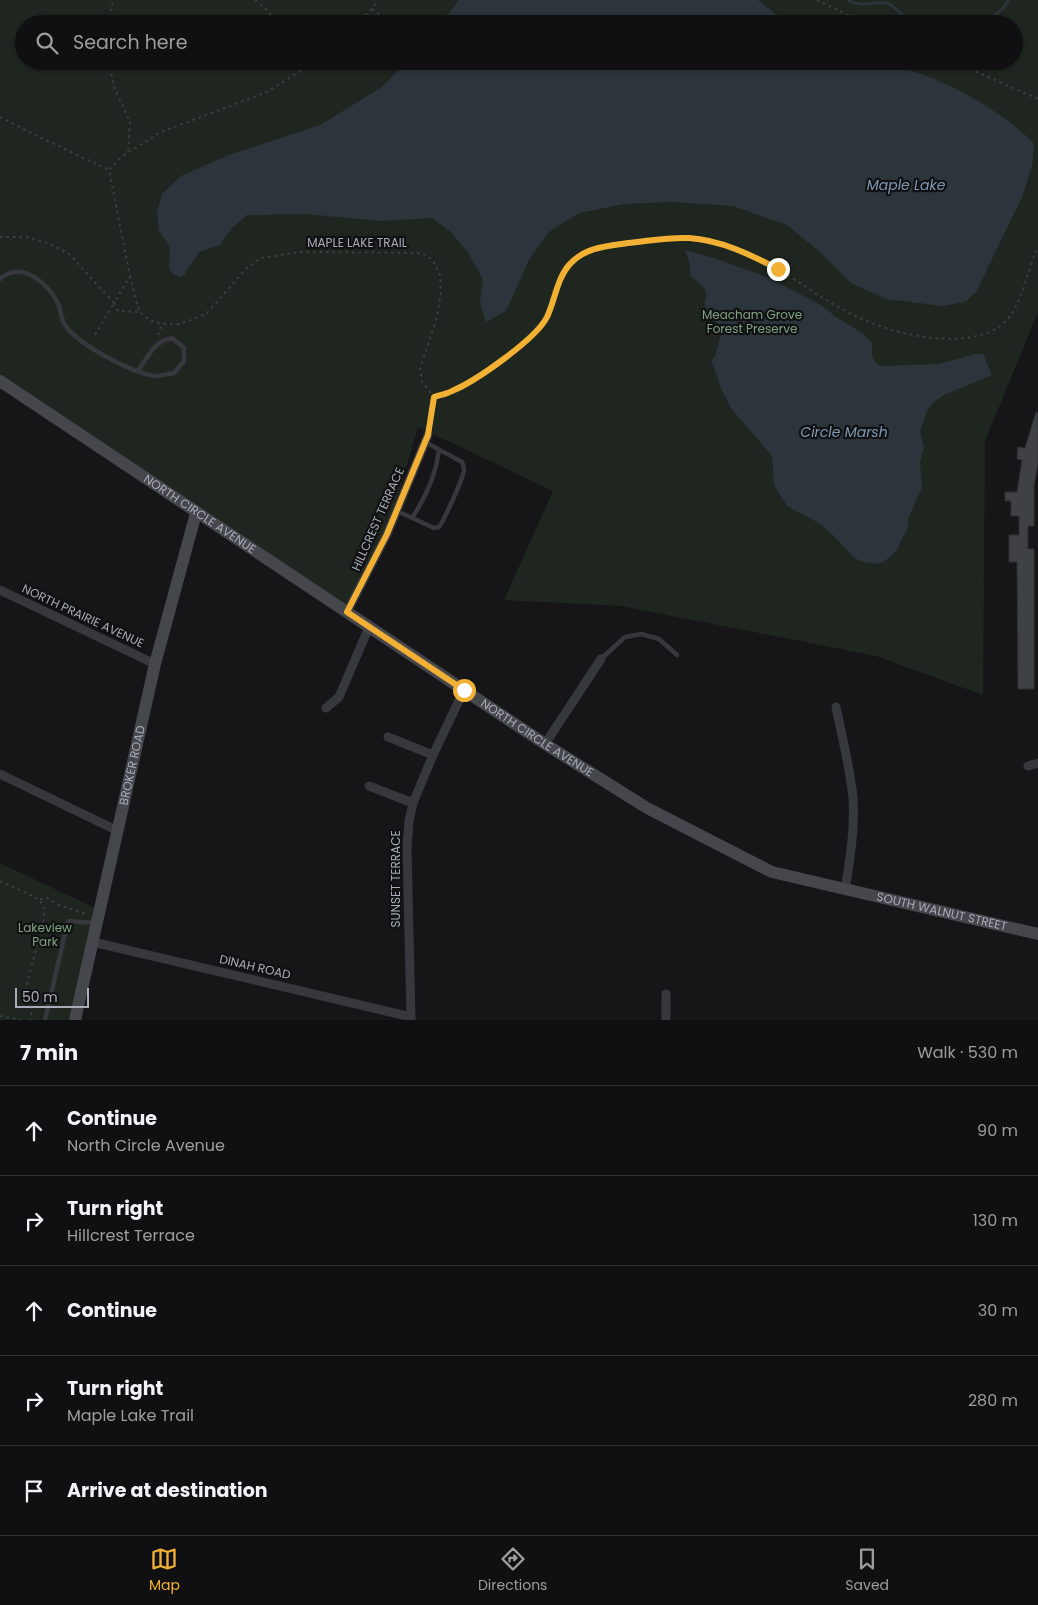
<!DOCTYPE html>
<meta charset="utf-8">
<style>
body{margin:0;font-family:Poppins,sans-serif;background:#1e1e20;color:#f1f3f6}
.scale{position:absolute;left:15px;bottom:12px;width:74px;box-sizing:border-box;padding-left:5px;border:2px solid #a8adb8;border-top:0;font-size:14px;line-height:18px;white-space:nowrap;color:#a8adb8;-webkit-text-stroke:4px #111113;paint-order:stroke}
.stop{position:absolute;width:15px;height:15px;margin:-11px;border:4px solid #f2b134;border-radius:50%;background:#fff}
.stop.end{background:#f2b134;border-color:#fff;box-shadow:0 1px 5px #0008}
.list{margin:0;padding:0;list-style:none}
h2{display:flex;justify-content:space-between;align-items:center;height:65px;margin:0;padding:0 20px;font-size:21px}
h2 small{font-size:16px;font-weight:400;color:#9c9d9f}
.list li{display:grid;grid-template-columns:32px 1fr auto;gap:15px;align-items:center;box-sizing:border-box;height:90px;padding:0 20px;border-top:1px solid #303032}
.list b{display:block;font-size:19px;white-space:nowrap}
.list p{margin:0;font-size:16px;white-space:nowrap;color:#9c9d9f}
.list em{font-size:16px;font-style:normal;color:#9c9d9f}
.icon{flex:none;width:28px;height:28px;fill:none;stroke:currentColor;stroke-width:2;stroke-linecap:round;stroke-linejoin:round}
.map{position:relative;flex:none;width:1038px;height:1020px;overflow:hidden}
.search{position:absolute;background:#101012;box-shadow:0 1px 4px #0004;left:15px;right:15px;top:15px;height:55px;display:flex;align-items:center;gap:12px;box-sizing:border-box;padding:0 18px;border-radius:28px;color:#9c9d9f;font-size:19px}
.sheet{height:515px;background:#101012}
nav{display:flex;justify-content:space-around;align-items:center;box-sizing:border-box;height:70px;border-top:1px solid #303032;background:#101012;font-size:14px;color:#9c9d9f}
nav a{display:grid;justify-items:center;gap:2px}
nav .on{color:#f2b134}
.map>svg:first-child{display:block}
</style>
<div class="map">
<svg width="1038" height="1020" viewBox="0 0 1038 1020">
<rect width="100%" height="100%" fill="#161618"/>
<!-- green -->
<g fill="#1e261f" fill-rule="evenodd">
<path d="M0,0H1038V312L985,441L983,695L876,656L622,606L504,600L553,491L418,427L387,534L347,612L0,380ZM24,24H1014V61H24Z"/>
<polygon points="0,863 97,909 72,1020 0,1020"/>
</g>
<!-- water -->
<g fill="#2c353c">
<polygon points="459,0 758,0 777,15 793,24 440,24"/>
<path d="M408,61H867C887,65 909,69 927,76C963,90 1008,116 1034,144L1032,166L1022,197L976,292L965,302L943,306L886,299L851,283L822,254L787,225L733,206L671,202L624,204L579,213L549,232L529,260L506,311L486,322L480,302L483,280L469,254L451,232L432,218L381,221L305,214L247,215L232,228L220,245L199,252L184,275L180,277L174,275L169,268L170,247L159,231L157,212L162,194L181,176L229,155L320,125L382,87Z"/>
<path d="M685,250L717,259L769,278L821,305L836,317L864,334L872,343V357L877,364L882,366L938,364L976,354H983L992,375L942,396L934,402L927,411L920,431L924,447L920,463L922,487L908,519V527L896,551L884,562L877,564L864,562L854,558L833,535L817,522L787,506L774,485L772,456L731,408L721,388L711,360L715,357L720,338L719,324C710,320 704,311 705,301C705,301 707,294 706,293C705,286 695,280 690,276V264Z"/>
</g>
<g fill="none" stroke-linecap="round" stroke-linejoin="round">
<!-- stream -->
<g stroke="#2c353c" stroke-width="3">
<path d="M848,0C863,9 876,0 887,3C896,7 904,17 912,24"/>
<polyline points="985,24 1003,8 1009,0"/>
</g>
</g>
<!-- building -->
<polygon fill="#404145" stroke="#303034" points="1036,412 1038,413 1038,462 1034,486 1034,526 1028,526 1028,549 1034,549 1034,689 1018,689 1017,562 1009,562 1009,535 1019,535 1019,516 1011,516 1011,501 1005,501 1005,492 1017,492 1022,460 1017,459 1018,447 1025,448"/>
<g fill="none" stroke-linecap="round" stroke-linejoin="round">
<!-- path -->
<g stroke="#3d3f44" stroke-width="2" stroke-dasharray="2.5 4" stroke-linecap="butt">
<polyline points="255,0 267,10 278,24"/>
<polyline points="817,0 866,24"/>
<polyline points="372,9 393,24"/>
<polyline points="109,24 113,0"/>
<polyline points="356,24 372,9 378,0"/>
<polyline points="109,61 114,87 130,122 128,152"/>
<polyline points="299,61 304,70"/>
<polyline points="952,61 1038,99"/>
<polyline points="0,117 33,134 109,170"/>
<polyline points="0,237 27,237 50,244 69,254 114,303 130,276 109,170 121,157 161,132 267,92 316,61"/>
<polyline points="130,276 139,312 152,321 161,324 179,324 194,319 207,313 247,268 261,258 300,252 422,253 432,259 440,275 441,293 436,320 420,369 422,382 434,397"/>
<polyline points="114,303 118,311 139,312"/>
<polyline points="95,335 114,303"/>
<polyline points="158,335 160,329 163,324"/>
<path d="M434,397C440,395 446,394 452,391C464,386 476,377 487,369C508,355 530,341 544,321C564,293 555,260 597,247C607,244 620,244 631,243C672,239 695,236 735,249C774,261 805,289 840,308C875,328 923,342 964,338C980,337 1001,330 1010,316C1023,298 1029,266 1038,246"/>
<polyline points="429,427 434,397"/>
<polyline points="0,881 39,899 45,909 43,922 25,992 26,999 32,1008 30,1020"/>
<polyline points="40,899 47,898 59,905 86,914"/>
<polyline points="0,1016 22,1020"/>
</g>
<!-- lane -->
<g stroke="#37383d" stroke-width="4.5">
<path d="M0,279C22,260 47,283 58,303C61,310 61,319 65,325C77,344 132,373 155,376C160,376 168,374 174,373L184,361V348L172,338C152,342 149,357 138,370"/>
<path d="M397,511L434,528L439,527C445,518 463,479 464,470C464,467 463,465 462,462L425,442"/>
<path d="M412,518C426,497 436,475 439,450"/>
<polyline points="601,659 625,637 641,634 659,639 677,655"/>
<polyline points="45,1020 68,921 96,923"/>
</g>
<!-- street -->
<g stroke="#37383d" stroke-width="9">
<polyline points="0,590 155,664"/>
<polyline points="347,612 387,534 428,435"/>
<path d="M836,707C842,737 850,767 853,798C855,829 850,859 845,890"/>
<polyline points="326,708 339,697 369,627"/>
<polyline points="388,737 433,755"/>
<polyline points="545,744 601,659"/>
<polyline points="1028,766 1038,763"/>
<polyline points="0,774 118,831"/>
<polyline points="369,786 413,803"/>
<polyline points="93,942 411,1017"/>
<polyline points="411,1020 407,847 409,821 413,803 433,755 464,690"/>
<polyline points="666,1020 666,994"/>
</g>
<!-- secondary -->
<g stroke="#45474d" stroke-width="12">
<path id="s1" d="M0,381L545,744L647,808L772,872L1038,934"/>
<path id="s2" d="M75,1020L155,664L196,513"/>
</g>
</g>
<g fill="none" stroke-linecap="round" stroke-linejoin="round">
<!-- route -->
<path stroke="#f2b134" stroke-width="6" d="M464,690L347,612L387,534L428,435L434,397C440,395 447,394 452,391C476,381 536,339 547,317C555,300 557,279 569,265C585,247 607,246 628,243C648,241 669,237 689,238C721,240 751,255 778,269"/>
</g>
<g text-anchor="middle" stroke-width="4.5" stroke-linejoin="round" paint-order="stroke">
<!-- street labels -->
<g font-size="12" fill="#a8adb8" stroke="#111113">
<text x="357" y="247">MAPLE LAKE TRAIL</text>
<text dy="4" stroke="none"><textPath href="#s1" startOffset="240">NORTH CIRCLE AVENUE</textPath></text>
<text transform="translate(378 519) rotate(-66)" y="4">HILLCREST TERRACE</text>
<text transform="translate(83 616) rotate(25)" y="4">NORTH PRAIRIE AVENUE</text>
<text dy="4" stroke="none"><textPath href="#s1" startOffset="645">NORTH CIRCLE AVENUE</textPath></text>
<text dy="4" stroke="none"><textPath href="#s2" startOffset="261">BROKER ROAD</textPath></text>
<text transform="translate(396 879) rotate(-90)" y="4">SUNSET TERRACE</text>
<text dy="4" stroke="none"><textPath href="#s1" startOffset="1090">SOUTH WALNUT STREET</textPath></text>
<text transform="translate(255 967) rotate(13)" y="4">DINAH ROAD</text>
</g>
<!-- park labels -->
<g font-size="12" fill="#7fa381" stroke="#111113">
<text x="752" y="319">Meacham Grove<tspan x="752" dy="14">Forest Preserve</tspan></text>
<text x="45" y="932">Lakeview<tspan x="45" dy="14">Park</tspan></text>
</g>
<!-- water labels -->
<g font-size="14" font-style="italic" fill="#7f9bb3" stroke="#111113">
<text x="906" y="190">Maple Lake</text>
<text x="844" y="437">Circle Marsh</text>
</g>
</g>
</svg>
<div class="scale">50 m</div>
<div class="stop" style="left:464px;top:690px"></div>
<div class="stop end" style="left:778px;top:269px"></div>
<div class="search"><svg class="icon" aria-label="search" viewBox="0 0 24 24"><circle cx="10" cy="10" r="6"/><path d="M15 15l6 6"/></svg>Search here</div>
</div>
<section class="sheet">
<h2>7 min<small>Walk · 530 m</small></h2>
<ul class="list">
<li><svg class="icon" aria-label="ahead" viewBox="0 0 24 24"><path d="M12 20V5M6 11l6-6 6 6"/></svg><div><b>Continue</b><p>North Circle Avenue</p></div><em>90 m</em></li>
<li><svg class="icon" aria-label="right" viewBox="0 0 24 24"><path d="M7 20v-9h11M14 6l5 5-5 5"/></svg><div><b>Turn right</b><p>Hillcrest Terrace</p></div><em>130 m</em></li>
<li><svg class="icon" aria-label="ahead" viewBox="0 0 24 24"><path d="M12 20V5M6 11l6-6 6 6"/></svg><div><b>Continue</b></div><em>30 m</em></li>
<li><svg class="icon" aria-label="right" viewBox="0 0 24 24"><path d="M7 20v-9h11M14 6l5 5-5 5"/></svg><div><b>Turn right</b><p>Maple Lake Trail</p></div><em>280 m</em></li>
<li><svg class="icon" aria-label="arrive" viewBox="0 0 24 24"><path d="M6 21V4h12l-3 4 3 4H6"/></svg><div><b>Arrive at destination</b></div></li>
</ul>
</section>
<nav>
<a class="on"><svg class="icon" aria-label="map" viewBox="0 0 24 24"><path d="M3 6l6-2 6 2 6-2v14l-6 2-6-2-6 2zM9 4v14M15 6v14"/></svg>Map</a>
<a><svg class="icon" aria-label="directions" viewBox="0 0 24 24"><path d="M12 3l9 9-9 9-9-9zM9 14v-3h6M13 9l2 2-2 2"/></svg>Directions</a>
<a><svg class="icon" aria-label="saved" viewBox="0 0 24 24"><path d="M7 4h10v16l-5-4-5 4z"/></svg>Saved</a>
</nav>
